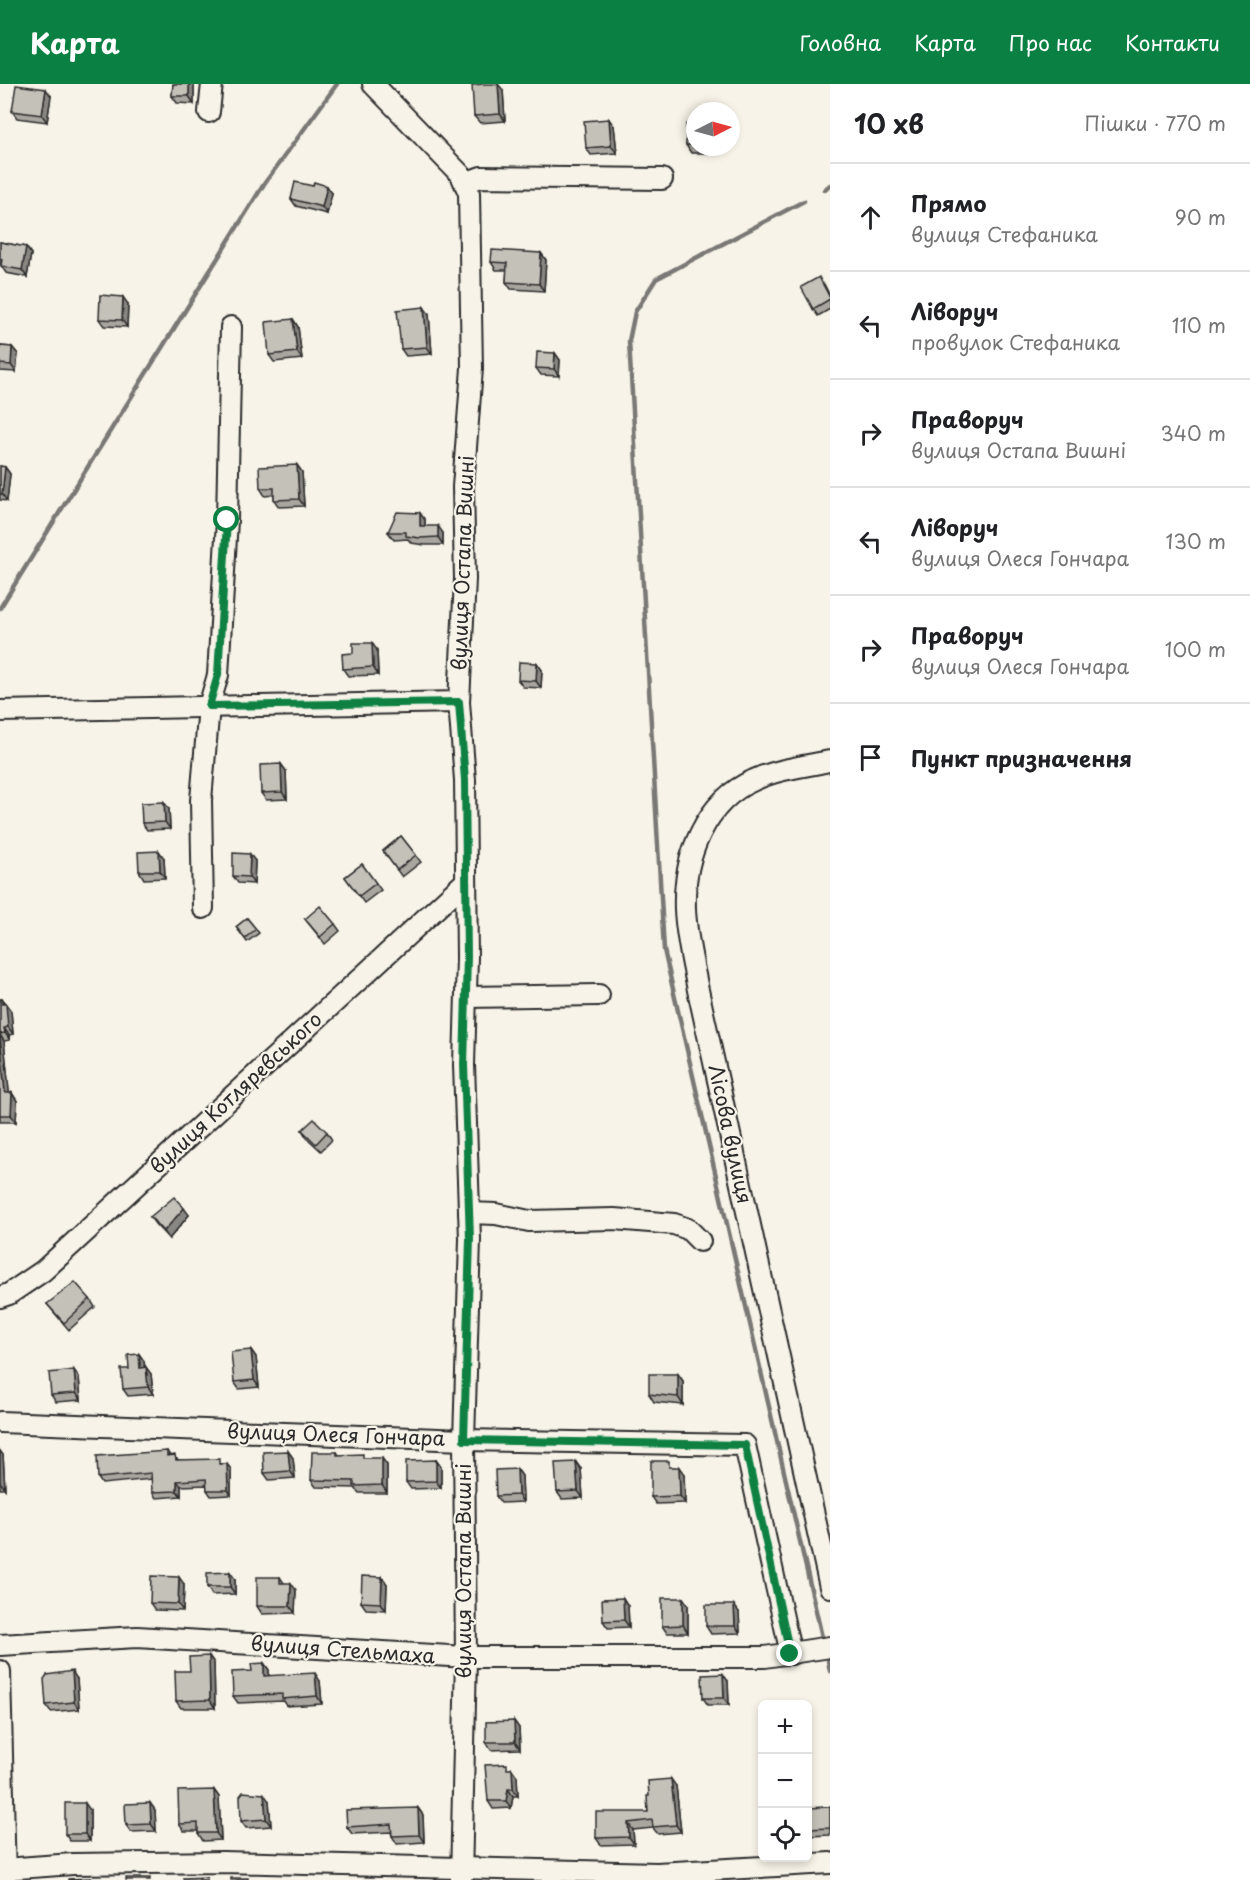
<!DOCTYPE html>
<html lang="uk">
<meta charset="utf-8">
<style>
body{margin:0;font-family:"Playpen Sans",sans-serif;background:#f2f2f2;color:#202124}
.controls{position:absolute;right:18px;bottom:18px;display:grid;overflow:hidden;border-radius:9px;box-shadow:0 3px 9px #0003}
.controls button{width:54px;height:54px;display:grid;place-items:center;padding:0;border:0;border-bottom:2px solid #e0e0e0;background:#fff;color:#202124;font:30px sans-serif}
.compass{position:absolute;left:686px;top:18px;width:54px;height:54px;border-radius:50%;background:#fff;box-shadow:0 3px 9px #0003;rotate:84deg}
.stop{position:absolute;width:18px;height:18px;margin:-14px;border:4px solid #0b8043;border-radius:50%;background:#fff}
.stop.end{background:#0b8043;border-color:#fff;box-shadow:0 2px 6px #0008}
.list{margin:0;padding:0;list-style:none}
h2{display:flex;justify-content:space-between;align-items:center;height:78px;margin:0;padding:0 24px;font-size:26px}
h2 small{font-size:20px;font-weight:400;color:#757577}
.list li{display:grid;grid-template-columns:39px 1fr auto;gap:18px;align-items:center;box-sizing:border-box;height:108px;padding:0 24px;border-top:2px solid #e0e0e0}
.list b{display:block;font-size:22px;white-space:nowrap}
.list p{margin:0;font-size:20px;white-space:nowrap;color:#757577}
.list em{font-size:20px;font-style:normal;color:#757577}
.icon{flex:none;width:33px;height:33px;fill:none;stroke:currentColor;stroke-width:2;stroke-linecap:round;stroke-linejoin:round}
.map{position:relative;flex:none;width:830px;height:1796px;overflow:hidden}
header{display:flex;align-items:center;gap:36px;box-sizing:border-box;height:84px;padding:0 30px;background:#0b8043;color:#fff}
header strong{font-size:28px}
nav{display:flex;gap:33px;margin-inline-start:auto;font-size:21px}
main{display:flex}
aside{flex:1;background:#fff}
.map>svg:first-child{display:block}
</style>
<header>
<strong>Карта</strong>
<nav><a>Головна</a><a>Карта</a><a>Про нас</a><a>Контакти</a></nav>
</header>
<main>
<div class="map">
<svg width="830" height="1796" viewBox="0 0 830 1796">
<rect width="100%" height="100%" fill="#f7f3e8"/>
<filter id="ink" filterUnits="userSpaceOnUse"><feTurbulence type="fractalNoise" baseFrequency=".0167" numOctaves="2"/><feDisplacementMap in="SourceGraphic" scale="12" xChannelSelector="R" yChannelSelector="G"/><feConvolveMatrix kernelMatrix="1 2 1 2 8 2 1 2 1" color-interpolation-filters="sRGB"/></filter>
<g filter="url(#ink)">
<g fill="none" stroke-linecap="round" stroke-linejoin="round">
<!-- stream -->
<g stroke="#7a7874" stroke-width="4.5">
<polyline points="824,106 830,101"/>
<polyline points="804,117 656,195 635,228 629,257 664,866 822,1553"/>
<polyline points="0,524 264,100 337,0"/>
<polyline points="828,1577 830,1587"/>
</g>
<defs>
<g id="minor">
<polyline points="373,0 461,91 469,109 472,284 463,403 465,495 459,618 465,696 467,873 464,981 470,1155 464,1356 466,1573 461,1796"/>
<polyline points="209,28 212,0"/>
<polyline points="465,99 481,93 662,95"/>
<polyline points="0,627 459,618"/>
<path d="M830,677C805,682 778,685 754,696C705,717 683,774 685,825C686,852 693,880 698,906L830,1503"/>
<polyline points="203,824 201,716 209,622 218,591 227,436 231,243"/>
<polyline points="466,913 599,911"/>
<polyline points="469,1129 496,1130 529,1137 614,1135 674,1140 688,1145 700,1157"/>
<polyline points="0,1213 9,1210 43,1187 466,797"/>
<polyline points="0,1338 464,1356 745,1361 791,1570"/>
<polyline points="0,1561 137,1553 466,1573 765,1573 830,1563"/>
<polyline points="0,1587 5,1796"/>
<polyline points="4,1785 73,1780 223,1778 657,1789 830,1779"/>
</g>
</defs>
<!-- minor casing -->
<use href="#minor" stroke="#2b2b2b" stroke-width="24"/>
<!-- minor -->
<use href="#minor" stroke="#f7f3e8" stroke-width="20"/>
</g>
<!-- wall -->
<g fill="#a9a69f" stroke="#2b2b2b" stroke-width="1.5">
<polygon points="173,0 194,0 194,20 177,19 172,12"/>
<polygon points="503,6 505,37 480,39 474,32"/>
<polygon points="51,12 47,38 17,34 12,27"/>
<polygon points="695,40 695,63 718,63 718,69 691,69 686,61"/>
<polygon points="614,42 617,69 591,71 586,64"/>
<polygon points="332,109 327,130 296,122 291,115"/>
<polygon points="0,158 26,163 31,170 27,193 6,189 0,180"/>
<polygon points="541,169 546,176 544,207 511,205 506,198 507,186 496,186 491,178"/>
<polygon points="824,200 830,212 830,225 818,232 813,225"/>
<polygon points="128,220 127,243 104,242 99,235"/>
<polygon points="429,230 432,270 406,272 401,265"/>
<polygon points="293,235 298,243 302,275 274,278 269,271"/>
<polygon points="0,262 12,263 18,270 16,288 0,287"/>
<polygon points="555,269 560,276 559,292 541,291 536,284"/>
<polygon points="297,381 302,388 304,422 279,423 274,416 274,411 265,412 260,404"/>
<polygon points="0,382 5,383 10,390 7,417 0,416"/>
<polygon points="425,436 425,442 443,449 443,461 425,461 411,459 408,455 394,456 388,448"/>
<polygon points="377,566 378,591 348,592 343,585 353,569"/>
<polygon points="537,579 542,586 541,604 523,603 518,596"/>
<polygon points="281,680 286,687 287,715 266,716 261,709"/>
<polygon points="169,725 170,745 147,746 142,739"/>
<polygon points="401,752 421,778 402,793 383,767"/>
<polygon points="164,774 165,794 144,795 139,787"/>
<polygon points="255,777 254,800 238,799 233,792"/>
<polygon points="362,780 381,806 364,819 345,793"/>
<polygon points="247,834 259,849 247,858 236,843"/>
<polygon points="305,835 335,840 340,847 325,860"/>
<polygon points="0,915 2,915 11,927 13,950 9,951 10,956 4,957 9,1009 12,1009 17,1017 16,1038 0,1038"/>
<polygon points="302,1046 327,1048 332,1056 321,1067 307,1054"/>
<polygon points="189,1131 169,1155 155,1140 150,1133"/>
<polygon points="90,1215 95,1223 69,1246 47,1220"/>
<polygon points="251,1266 256,1273 259,1303 239,1305 234,1298"/>
<polygon points="139,1270 144,1277 145,1283 151,1290 153,1310 128,1312 123,1305 129,1285"/>
<polygon points="678,1290 683,1297 683,1321 654,1318 649,1310"/>
<polygon points="79,1293 81,1316 56,1318 51,1311"/>
<polygon points="0,1367 3,1371 5,1405 0,1405"/>
<polygon points="167,1367 170,1372 179,1376 223,1380 231,1385 231,1411 211,1412 207,1406 207,1401 181,1402 181,1412 156,1414 152,1408 152,1395 102,1400 98,1394"/>
<polygon points="288,1367 293,1374 295,1394 269,1396 264,1389"/>
<polygon points="337,1368 339,1371 366,1374 387,1381 387,1409 359,1409 355,1404 316,1403 311,1396"/>
<polygon points="436,1376 441,1383 441,1404 411,1405 406,1398"/>
<polygon points="673,1383 684,1390 685,1419 656,1420 651,1413"/>
<polygon points="517,1385 522,1392 523,1418 501,1419 496,1412"/>
<polygon points="581,1385 583,1414 562,1415 557,1408"/>
<polygon points="280,1493 284,1499 296,1506 295,1529 262,1530 257,1522"/>
<polygon points="382,1493 387,1500 386,1526 366,1525 361,1518"/>
<polygon points="235,1495 235,1510 212,1511 207,1503"/>
<polygon points="184,1500 183,1527 155,1526 150,1519"/>
<polygon points="623,1514 628,1522 629,1543 608,1544 603,1537"/>
<polygon points="683,1514 688,1521 688,1549 667,1549 662,1542"/>
<polygon points="739,1528 740,1549 711,1550 706,1542"/>
<polygon points="209,1572 214,1579 215,1624 181,1624 176,1617"/>
<polygon points="264,1579 269,1586 269,1592 320,1597 322,1620 287,1622 284,1617 238,1619 233,1612 252,1587"/>
<polygon points="77,1595 79,1625 51,1628 46,1621"/>
<polygon points="728,1597 729,1621 708,1621 703,1614"/>
<polygon points="514,1637 519,1644 520,1665 491,1666 486,1658"/>
<polygon points="510,1685 517,1692 518,1712 513,1712 511,1724 493,1725 488,1717"/>
<polygon points="676,1702 681,1748 658,1750 653,1744 633,1746 634,1760 601,1761 596,1754 648,1728 649,1712"/>
<polygon points="214,1706 219,1713 221,1756 203,1757 198,1749 198,1747 184,1747 179,1740"/>
<polygon points="269,1717 271,1742 246,1744 241,1737"/>
<polygon points="150,1719 155,1726 156,1747 131,1748 126,1741"/>
<polygon points="830,1723 830,1751 809,1752 807,1749 807,1724"/>
<polygon points="418,1724 423,1731 424,1758 397,1760 392,1752 391,1748 352,1750 347,1743"/>
<polygon points="90,1726 90,1757 70,1757 65,1750"/>
</g>
<!-- shaded-wall -->
<g fill="#898782" stroke="#2b2b2b" stroke-width="1.5">
<polygon points="189,0 194,0 194,20 189,12"/>
<polygon points="498,0 503,6 505,37 500,30"/>
<polygon points="46,5 51,12 47,38 42,31"/>
<polygon points="609,35 614,42 617,69 611,62"/>
<polygon points="714,63 718,63 718,69"/>
<polygon points="327,102 332,109 327,130 322,123"/>
<polygon points="26,163 31,170 27,193 22,186"/>
<polygon points="541,169 546,176 544,207 539,200"/>
<polygon points="123,213 128,220 127,243 122,236"/>
<polygon points="424,223 429,230 432,270 427,263"/>
<polygon points="293,235 298,243 302,275 297,268"/>
<polygon points="12,263 18,270 16,288 11,281"/>
<polygon points="555,269 560,276 559,292 554,285"/>
<polygon points="297,381 302,388 304,422 299,415"/>
<polygon points="5,383 10,390 7,417 2,410"/>
<polygon points="420,429 425,436 425,449 420,442"/>
<polygon points="438,442 443,449 443,461 438,453"/>
<polygon points="372,559 377,566 378,591 373,583"/>
<polygon points="537,579 542,586 541,604 536,597"/>
<polygon points="281,680 286,687 287,715 282,708"/>
<polygon points="164,718 169,725 170,745 165,738"/>
<polygon points="159,767 164,774 165,794 160,787"/>
<polygon points="250,770 255,777 254,800 249,793"/>
<polygon points="2,915 11,927 13,950 8,943"/>
<polygon points="4,944 9,951 10,956 5,949"/>
<polygon points="0,951 4,957 10,1016 5,1009"/>
<polygon points="12,1009 17,1017 16,1038 11,1031"/>
<polygon points="184,1124 189,1131 169,1155 164,1147"/>
<polygon points="251,1266 256,1273 259,1303 254,1296"/>
<polygon points="139,1270 144,1277 145,1291 140,1284"/>
<polygon points="146,1283 151,1290 153,1310 148,1303"/>
<polygon points="74,1286 79,1293 81,1316 76,1309"/>
<polygon points="678,1290 683,1297 683,1321 678,1313"/>
<polygon points="0,1367 3,1371 5,1405 0,1398"/>
<polygon points="288,1367 293,1374 295,1394 290,1387"/>
<polygon points="382,1374 387,1381 387,1409 382,1401"/>
<polygon points="436,1376 441,1383 441,1404 436,1397"/>
<polygon points="576,1378 581,1385 583,1414 578,1407"/>
<polygon points="227,1380 231,1385 231,1411 228,1406"/>
<polygon points="679,1383 684,1390 685,1419 680,1412"/>
<polygon points="517,1385 522,1392 523,1418 518,1411"/>
<polygon points="177,1397 181,1402 181,1412 177,1407"/>
<polygon points="230,1488 235,1495 235,1510 230,1503"/>
<polygon points="179,1493 184,1500 183,1527 178,1520"/>
<polygon points="382,1493 387,1500 386,1526 381,1519"/>
<polygon points="291,1499 296,1506 295,1529 290,1522"/>
<polygon points="623,1514 628,1522 629,1543 624,1536"/>
<polygon points="683,1514 688,1521 688,1549 683,1541"/>
<polygon points="734,1521 739,1528 740,1549 735,1542"/>
<polygon points="209,1572 214,1579 215,1624 210,1616"/>
<polygon points="264,1579 269,1586 269,1600 264,1592"/>
<polygon points="72,1587 77,1595 79,1625 74,1618"/>
<polygon points="315,1589 320,1597 322,1620 317,1612"/>
<polygon points="723,1590 728,1597 729,1621 724,1614"/>
<polygon points="514,1637 519,1644 520,1665 515,1658"/>
<polygon points="512,1685 517,1692 518,1712 513,1705"/>
<polygon points="671,1695 676,1702 681,1748 676,1741"/>
<polygon points="508,1705 513,1712 511,1724 506,1717"/>
<polygon points="214,1706 219,1713 221,1756 216,1749"/>
<polygon points="264,1710 269,1717 271,1742 266,1735"/>
<polygon points="85,1719 90,1726 90,1757 85,1750"/>
<polygon points="150,1719 155,1726 156,1747 151,1740"/>
<polygon points="418,1724 423,1731 424,1758 419,1751"/>
<polygon points="628,1739 633,1746 634,1760 629,1753"/>
</g>
<!-- building -->
<g fill="#c4c1b9" stroke="#2b2b2b" stroke-width="1.5">
<polygon points="173,0 189,0 189,12 172,12"/>
<polygon points="484,0 498,0 500,30 474,32 472,1"/>
<polygon points="16,1 46,5 42,31 12,27"/>
<polygon points="609,35 611,62 586,64 584,37"/>
<rect x="686" y="40" width="9" height="21"/>
<polygon points="295,98 313,102 314,98 327,102 322,123 291,115"/>
<polygon points="0,158 26,163 22,186 1,182 2,175 0,175"/>
<polygon points="492,166 541,169 539,200 506,198 507,179 491,178"/>
<polygon points="819,193 830,214 830,215 813,225 801,203"/>
<polygon points="100,211 123,213 122,236 99,235"/>
<polygon points="424,223 427,263 401,265 397,226"/>
<polygon points="293,235 297,268 269,271 266,238"/>
<polygon points="0,262 12,263 11,281 0,280"/>
<polygon points="537,268 555,269 554,285 536,284"/>
<polygon points="297,381 299,415 274,416 274,404 260,404 259,383"/>
<polygon points="0,382 5,383 2,410 0,410"/>
<polygon points="397,428 420,429 420,442 438,442 438,453 420,454 406,452 406,448 388,448"/>
<polygon points="353,559 372,559 373,583 343,585 342,570 353,569"/>
<polygon points="519,578 537,579 536,597 518,596"/>
<polygon points="281,680 282,708 261,709 260,681"/>
<polygon points="164,718 165,738 142,739 141,719"/>
<polygon points="401,752 416,771 397,786 383,767"/>
<polygon points="159,767 160,787 139,787 138,768"/>
<polygon points="233,769 250,770 249,793 233,792"/>
<polygon points="362,780 376,799 359,812 345,793"/>
<polygon points="320,822 335,840 320,853 305,835"/>
<polygon points="247,834 256,845 245,854 236,843"/>
<polygon points="0,915 2,915 2,920 6,920 8,943 4,944 5,949 0,950"/>
<polygon points="0,960 5,1009 12,1009 11,1031 0,1031"/>
<polygon points="314,1035 327,1048 316,1060 302,1046"/>
<polygon points="174,1113 184,1124 164,1147 150,1133"/>
<polygon points="75,1198 90,1215 64,1239 47,1220"/>
<polygon points="251,1266 254,1296 234,1298 231,1268"/>
<polygon points="139,1270 140,1284 146,1283 148,1303 123,1305 121,1285 129,1285 128,1271"/>
<polygon points="74,1286 76,1309 51,1311 49,1289"/>
<polygon points="649,1290 678,1290 678,1313 649,1310"/>
<polygon points="167,1367 167,1372 175,1371 176,1376 219,1375 219,1380 227,1380 228,1406 207,1406 206,1395 177,1397 177,1407 152,1408 151,1389 98,1394 97,1372"/>
<polygon points="288,1367 290,1387 264,1389 263,1368"/>
<polygon points="312,1368 337,1368 337,1371 363,1370 363,1374 382,1374 382,1401 354,1402 354,1397 311,1396"/>
<polygon points="436,1376 436,1397 406,1398 406,1377"/>
<polygon points="651,1377 669,1377 669,1383 679,1383 680,1412 651,1413"/>
<polygon points="576,1378 578,1407 557,1408 555,1379"/>
<polygon points="517,1385 518,1411 496,1412 495,1386"/>
<polygon points="230,1488 230,1503 207,1503 207,1489"/>
<polygon points="151,1492 179,1493 178,1520 150,1519"/>
<polygon points="362,1492 382,1493 381,1519 361,1518"/>
<polygon points="257,1493 280,1493 280,1499 291,1499 290,1522 257,1522"/>
<polygon points="623,1514 624,1536 603,1537 602,1515"/>
<polygon points="662,1514 683,1514 683,1541 662,1542"/>
<polygon points="706,1521 734,1521 735,1542 706,1542"/>
<polygon points="209,1572 210,1616 176,1617 175,1587 190,1587 189,1573"/>
<polygon points="264,1579 264,1592 315,1589 317,1612 282,1615 282,1610 233,1612 232,1588 252,1587 251,1580"/>
<polygon points="72,1587 74,1618 46,1621 44,1595 47,1591"/>
<polygon points="723,1590 724,1614 703,1614 702,1591"/>
<polygon points="514,1637 515,1658 486,1658 486,1638"/>
<polygon points="507,1680 507,1685 512,1685 513,1705 508,1705 506,1717 488,1717 485,1681"/>
<polygon points="671,1695 676,1741 653,1743 652,1736 628,1739 629,1753 596,1754 596,1728 648,1728 647,1712 649,1712 648,1697"/>
<polygon points="214,1706 216,1749 198,1749 198,1739 179,1740 178,1707"/>
<polygon points="243,1708 264,1710 266,1735 241,1737 240,1712"/>
<rect x="65" y="1719" width="20" height="31"/>
<polygon points="150,1719 151,1740 126,1741 125,1720"/>
<polygon points="830,1723 830,1744 807,1745 807,1724"/>
<polygon points="418,1724 419,1751 392,1752 391,1740 347,1743 346,1726"/>
<polygon points="207,1793 207,1796 184,1796 183,1794"/>
<polygon points="91,1794 91,1796 68,1796 68,1795"/>
<rect x="126" y="1794" width="24" height="2"/>
<rect x="231" y="1794" width="17" height="2"/>
</g>
</g>
<g fill="none" stroke-linecap="round" stroke-linejoin="round" filter="url(#ink)">
<!-- route -->
<polyline stroke="#0b8043" stroke-width="8" points="227,436 218,591 209,622 459,618 465,696 467,873 464,981 470,1155 464,1356 745,1361 790,1570"/>
</g>
<g text-anchor="middle" stroke-width="4.5" stroke-linejoin="round" paint-order="stroke">
<!-- street labels -->
<g font-size="20" fill="#2b2b2b" stroke="#f7f3e8">
<text transform="translate(463 479) rotate(-88)" y="7">вулиця Остапа Вишні</text>
<text transform="translate(236 1009) rotate(-43)" y="7">вулиця Котляревського</text>
<text transform="translate(730 1050) rotate(78)" y="7">Лісова вулиця</text>
<text transform="translate(336 1351) rotate(2)" y="7">вулиця Олеся Гончара</text>
<text transform="translate(464 1487) rotate(-90)" y="7">вулиця Остапа Вишні</text>
<text transform="translate(343 1566) rotate(4)" y="7">вулиця Стельмаха</text>
</g>
</g>
</svg>
<div class="controls">
<button>+</button>
<button>−</button>
<button><svg class="icon" aria-label="locate" viewBox="0 0 24 24"><circle cx="12" cy="12" r="6"/><path d="M12 2v4M12 18v4M2 12h4M18 12h4"/></svg></button>
</div>
<svg class="compass" viewBox="-18 -18 36 36"><path d="M0-13l5 13h-10z" fill="#e53935"/><path d="M0 13l5-13h-10z" fill="#757577"/></svg>
<div class="stop" style="left:227px;top:436px"></div>
<div class="stop end" style="left:790px;top:1570px"></div>
</div>
<aside>
<h2>10 хв<small>Пішки · 770 m</small></h2>
<ul class="list">
<li><svg class="icon" aria-label="ahead" viewBox="0 0 24 24"><path d="M12 20V5M6 11l6-6 6 6"/></svg><div><b>Прямо</b><p>вулиця Стефаника</p></div><em>90 m</em></li>
<li><svg class="icon" aria-label="left" viewBox="0 0 24 24"><path d="M17 20v-9H6M10 6l-5 5 5 5"/></svg><div><b>Ліворуч</b><p>провулок Стефаника</p></div><em>110 m</em></li>
<li><svg class="icon" aria-label="right" viewBox="0 0 24 24"><path d="M7 20v-9h11M14 6l5 5-5 5"/></svg><div><b>Праворуч</b><p>вулиця Остапа Вишні</p></div><em>340 m</em></li>
<li><svg class="icon" aria-label="left" viewBox="0 0 24 24"><path d="M17 20v-9H6M10 6l-5 5 5 5"/></svg><div><b>Ліворуч</b><p>вулиця Олеся Гончара</p></div><em>130 m</em></li>
<li><svg class="icon" aria-label="right" viewBox="0 0 24 24"><path d="M7 20v-9h11M14 6l5 5-5 5"/></svg><div><b>Праворуч</b><p>вулиця Олеся Гончара</p></div><em>100 m</em></li>
<li><svg class="icon" aria-label="arrive" viewBox="0 0 24 24"><path d="M6 21V4h12l-3 4 3 4H6"/></svg><div><b>Пункт призначення</b></div></li>
</ul>
</aside>
</main>
